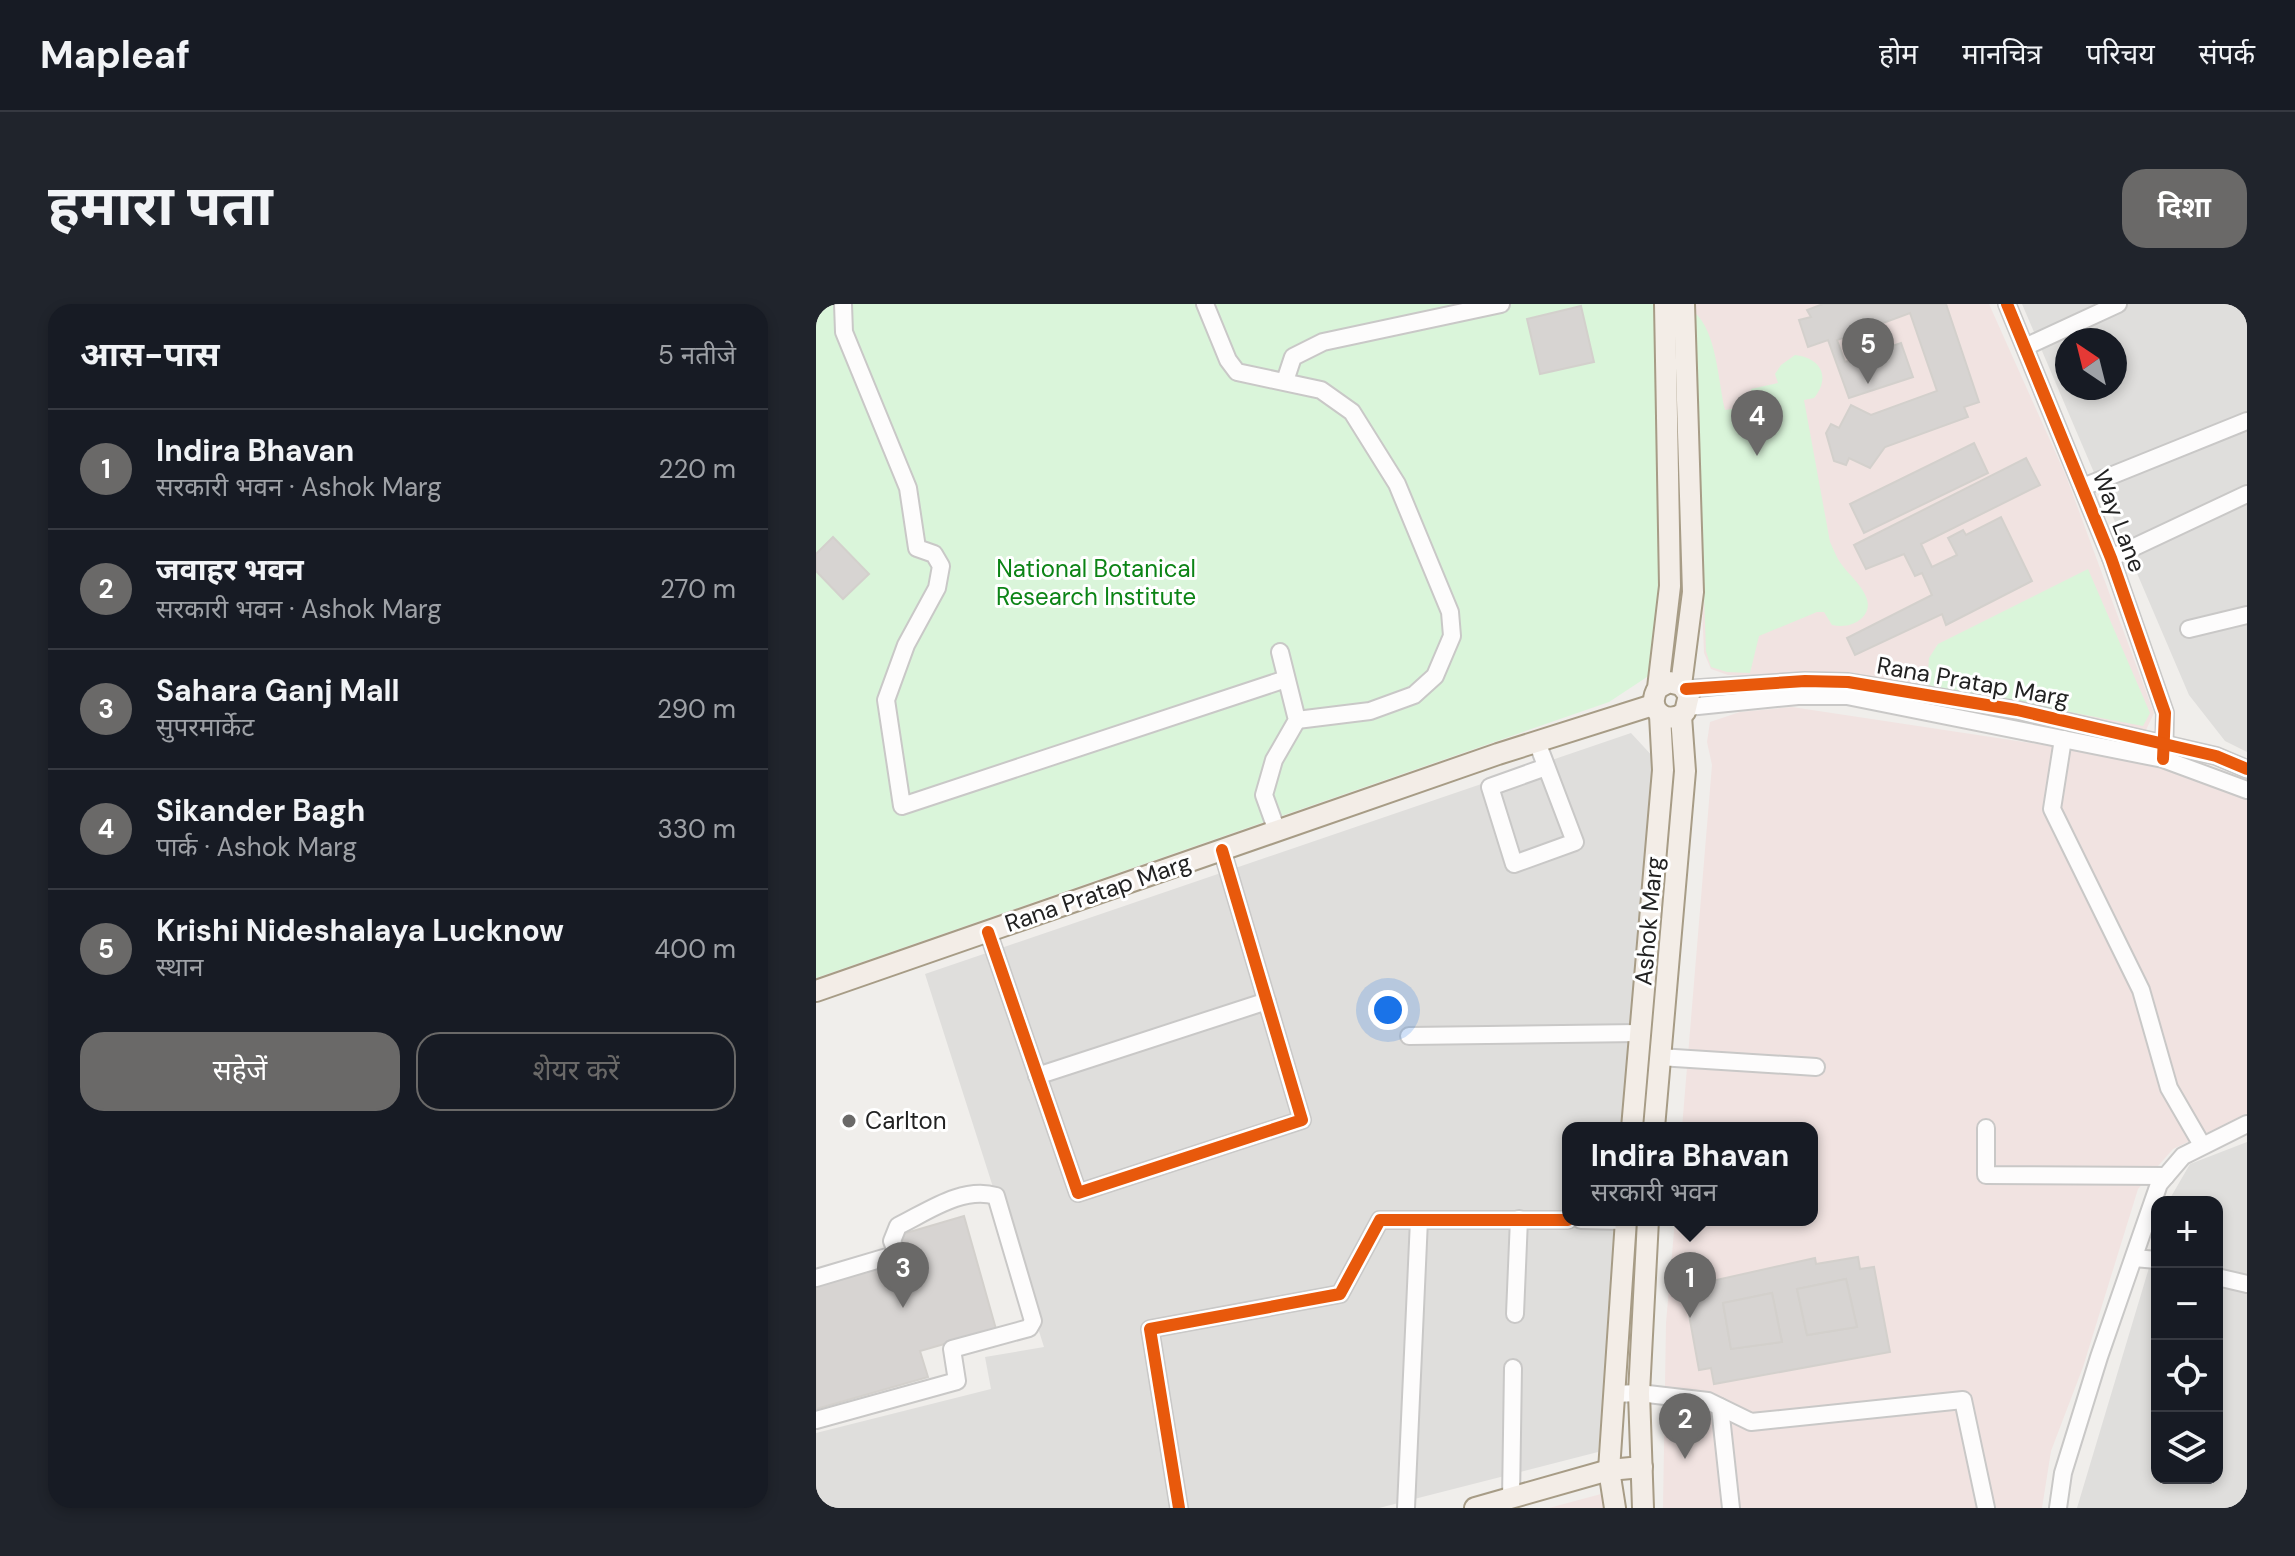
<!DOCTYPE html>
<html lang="hi">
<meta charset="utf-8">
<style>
body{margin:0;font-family:"DM Sans","Noto Sans Devanagari",sans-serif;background:#20242c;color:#f1f3f6}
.controls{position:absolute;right:24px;bottom:24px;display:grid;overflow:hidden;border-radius:16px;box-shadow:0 4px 12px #0003}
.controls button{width:72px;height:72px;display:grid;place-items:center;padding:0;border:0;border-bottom:2px solid #363941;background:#171b24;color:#f1f3f6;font:40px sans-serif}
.compass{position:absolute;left:1239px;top:24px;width:72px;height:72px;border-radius:50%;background:#171b24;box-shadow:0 4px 12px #0003;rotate:325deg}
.you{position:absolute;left:572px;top:706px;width:28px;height:28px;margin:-20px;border:6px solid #fff;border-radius:50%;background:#1a73e8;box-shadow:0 0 0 12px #1a73e833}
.badge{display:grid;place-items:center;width:52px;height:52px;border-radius:50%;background:#6a6968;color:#fff;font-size:26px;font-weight:700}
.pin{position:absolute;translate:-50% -66px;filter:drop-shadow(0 2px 4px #0008)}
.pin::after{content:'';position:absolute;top:42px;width:28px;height:24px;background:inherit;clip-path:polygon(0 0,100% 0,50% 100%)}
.popup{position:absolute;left:746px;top:818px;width:256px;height:104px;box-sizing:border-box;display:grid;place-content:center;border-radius:16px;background:#171b24;filter:drop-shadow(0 2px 6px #0005);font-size:26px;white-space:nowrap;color:#9ea1a6}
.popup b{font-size:30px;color:#f1f3f6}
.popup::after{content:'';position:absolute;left:50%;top:100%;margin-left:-16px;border:16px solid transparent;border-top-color:#171b24}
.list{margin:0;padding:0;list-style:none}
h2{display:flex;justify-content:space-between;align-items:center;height:104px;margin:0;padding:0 32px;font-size:34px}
h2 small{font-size:26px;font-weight:400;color:#9ea1a6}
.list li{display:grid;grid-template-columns:52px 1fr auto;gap:24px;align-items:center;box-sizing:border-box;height:120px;padding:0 32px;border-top:2px solid #363941}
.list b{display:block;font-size:30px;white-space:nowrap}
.list p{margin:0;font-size:26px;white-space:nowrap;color:#9ea1a6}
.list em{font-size:26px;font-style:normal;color:#9ea1a6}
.actions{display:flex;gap:16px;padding:24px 32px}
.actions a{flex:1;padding:18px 0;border:2px solid #6a6968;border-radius:24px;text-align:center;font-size:28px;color:#6a6968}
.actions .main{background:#6a6968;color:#fff}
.icon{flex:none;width:44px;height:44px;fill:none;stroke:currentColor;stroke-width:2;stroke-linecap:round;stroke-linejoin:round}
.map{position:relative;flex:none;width:1431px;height:1204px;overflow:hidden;border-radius:24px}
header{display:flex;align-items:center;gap:48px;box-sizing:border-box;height:112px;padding:0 40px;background:#171b24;border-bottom:2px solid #363941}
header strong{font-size:38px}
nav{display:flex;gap:44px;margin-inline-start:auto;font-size:28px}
.intro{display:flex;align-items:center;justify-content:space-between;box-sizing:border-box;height:192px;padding:0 48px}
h1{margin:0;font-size:56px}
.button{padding:20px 36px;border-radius:24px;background:#6a6968;color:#fff;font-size:28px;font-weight:700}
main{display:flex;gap:48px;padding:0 48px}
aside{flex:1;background:#171b24;border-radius:24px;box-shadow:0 4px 12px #0003}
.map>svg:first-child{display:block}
</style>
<header>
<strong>Mapleaf</strong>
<nav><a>होम</a><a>मानचित्र</a><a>परिचय</a><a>संपर्क</a></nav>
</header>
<div class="intro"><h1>हमारा पता</h1><a class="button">दिशा</a></div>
<main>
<aside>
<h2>आस-पास<small>5 नतीजे</small></h2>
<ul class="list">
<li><span class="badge">1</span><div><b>Indira Bhavan</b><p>सरकारी भवन · Ashok Marg</p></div><em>220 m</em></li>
<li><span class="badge">2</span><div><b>जवाहर भवन</b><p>सरकारी भवन · Ashok Marg</p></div><em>270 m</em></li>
<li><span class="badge">3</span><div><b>Sahara Ganj Mall</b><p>सुपरमार्केट</p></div><em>290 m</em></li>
<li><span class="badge">4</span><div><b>Sikander Bagh</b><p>पार्क · Ashok Marg</p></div><em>330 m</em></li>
<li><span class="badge">5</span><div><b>Krishi Nideshalaya Lucknow</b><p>स्थान</p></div><em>400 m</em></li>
</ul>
<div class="actions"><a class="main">सहेजें</a><a>शेयर करें</a></div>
</aside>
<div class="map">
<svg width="1431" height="1204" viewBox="0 0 1431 1204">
<rect width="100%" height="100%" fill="#f0eeeb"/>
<!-- residential -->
<g fill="#dfdedc" fill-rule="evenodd">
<path d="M1206,0H1431V448L1409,437L1373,391ZM1251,36H1299V84H1251Z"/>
<polygon points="815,429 840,456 812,824 752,824 752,916 804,916 782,1148 563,1204 0,1204 0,1129 175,1085 169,1053 228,1043 109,670"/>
<polygon points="1431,838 1431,1204 1261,1204 1341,937 1341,1174 1401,1174 1401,898 1352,898 1374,860"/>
</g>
<!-- commercial -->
<g fill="#f1e3e1">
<polygon points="874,0 1173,0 1250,172 1294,291 1338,409 1330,426 1035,370 912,371 895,365 888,349"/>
<polygon points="976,403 1234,442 1355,466 1431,492 1431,810 1357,845 1322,885 1267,1063 1235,1147 1226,1204 847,1204 850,1019 859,916 996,916 996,824 866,824 896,461 891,438 894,418 924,408"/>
<polygon points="785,1190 787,1204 733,1204"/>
</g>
<!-- park -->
<g fill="#daf5da">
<polygon points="0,0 839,0 848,301 834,371 793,398 0,674"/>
<path d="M878,8C901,27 902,78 909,106L937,102L935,85L962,79L959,70L965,61L979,51C1005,54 1015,73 998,94L988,96L1014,238C1018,246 1021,255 1026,261C1036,275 1064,296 1046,314C1037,322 1027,323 1016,321L1008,308H1001L943,332L934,369L911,368L895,363L890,347Z"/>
<polygon points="1272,265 1334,409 1327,422 1111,381 1113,354 1122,340"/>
</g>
<!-- building -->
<g fill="#d7d4d2" stroke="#d3d0cc" stroke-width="2" fill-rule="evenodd">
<polygon points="1007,0 1130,0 1163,98 1148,103 1152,113 1069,143 1054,164 1033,154 1030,161 1018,157 1010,129 1015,120 1023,124 1035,101 1055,111 1121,87 1094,9 1021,36 1029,58 1085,39 1097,73 1033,94 1012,36 992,43 983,16 995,13 991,6"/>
<polygon points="765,2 778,58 724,70 711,15"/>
<polygon points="1158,139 1172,169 1048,229 1034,200"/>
<polygon points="1210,154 1224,181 1105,240 1116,263 1141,251 1132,234 1147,226 1150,231 1185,213 1216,277 1130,321 1126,310 1039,351 1031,334 1116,291 1106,269 1099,272 1088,250 1050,265 1038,241"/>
<polygon points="17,233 53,270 27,295 0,267 0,250"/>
<polygon points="148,912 180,1025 104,1047 112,1073 0,1105 0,983 87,957 80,932"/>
<path d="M1042,953L1044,965L1058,963L1074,1048L898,1080L895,1064L883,1066L870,994L880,992L878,981L999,954L1000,960ZM1030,975L1041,1023L991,1031L981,985ZM956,989L966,1038L915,1045L907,999Z"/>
<polygon points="1030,975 1041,1023 991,1031 981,985"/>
<polygon points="956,989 966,1038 915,1045 907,999"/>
</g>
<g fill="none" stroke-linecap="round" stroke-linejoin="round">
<defs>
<g id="minor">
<polyline points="27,0 28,28 92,184 101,244 118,250 125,262 121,284 90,341 70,396 86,502 470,375"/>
<polyline points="389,0 412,56 421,68 505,86 536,108 581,180 634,308 636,332 619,372 598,391 554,407 481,416"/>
<polyline points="1191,0 1295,254 1349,409 1348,450"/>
<polyline points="1209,43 1302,0"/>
<polyline points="469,77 477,53 507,38 685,0"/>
<polyline points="1267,183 1431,117"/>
<polyline points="1295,254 1431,190"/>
<polyline points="1373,325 1431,311"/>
<polyline points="870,385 989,377 1032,378 1201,406 1400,452 1431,465"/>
<polyline points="872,403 982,392 1031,392 1347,455 1431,486"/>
<polyline points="1247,435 1236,505 1325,686 1353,784 1386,841"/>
<polyline points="721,438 759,538 698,560 674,483 730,463"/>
<polyline points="461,527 448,491 458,456 481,416 464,348"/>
<polyline points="172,628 262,889 486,816 406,546"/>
<polyline points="593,732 823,729"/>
<polyline points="843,753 1000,763"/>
<polyline points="221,772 451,697"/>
<polyline points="1170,824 1170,871 1350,872"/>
<polyline points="765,916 810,917"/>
<polyline points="1318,954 1341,956"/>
<polyline points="1401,973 1431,980"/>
<path d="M0,974L81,950L76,937L82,922C111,908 146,882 180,892L217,1017L213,1024L136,1045L141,1077L0,1116"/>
<polyline points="699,1010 703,915"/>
<polyline points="797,1090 823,1089 892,1097 935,1118 1147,1096 1170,1204"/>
<polyline points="904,1103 915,1204"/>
<polyline points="695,1195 697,1064"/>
<polyline points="363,1204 334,1025 524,990 564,916 752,916"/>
<polyline points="590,1204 603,916"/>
<polyline points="1242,1204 1247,1169 1283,1053 1343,880 1367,852 1431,820"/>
</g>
<g id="major">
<polyline points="865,381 877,288 868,0"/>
<path d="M842,384L853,378L865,381L873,391L869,408C850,423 829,405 842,384L854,282L849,0"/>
<polyline points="0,687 682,450 837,401"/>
<polyline points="816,824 847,466 844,411"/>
<polyline points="838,824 869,467 865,412"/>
<polyline points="659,1204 793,1166 826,1163"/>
<polyline points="799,1204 793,1166 810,916"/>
<polyline points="827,1204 823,1089 832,916"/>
</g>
</defs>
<!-- minor casing -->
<use href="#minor" stroke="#c9c8c7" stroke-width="20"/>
<!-- major casing -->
<use href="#major" stroke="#a79c86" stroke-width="24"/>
<!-- minor -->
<use href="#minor" stroke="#fdfcfc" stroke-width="16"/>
<!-- major -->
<use href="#major" stroke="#f3ede7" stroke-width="20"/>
<defs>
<g id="cycleway">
<polyline points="1191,0 1295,254 1349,409 1347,455"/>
<polyline points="870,385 989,377 1032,378 1201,406 1400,452 1431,465"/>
<polyline points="172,628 262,889 486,816 406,546"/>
<polyline points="363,1204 334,1025 524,990 564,916 752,916"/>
</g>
</defs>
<!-- cycleway casing -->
<use href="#cycleway" stroke="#fff" stroke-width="17"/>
<!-- cycleway -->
<use href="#cycleway" stroke="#e8590c" stroke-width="12"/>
</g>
<!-- markers -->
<circle fill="#6a6968" stroke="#fff" stroke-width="3" cx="33" cy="817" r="8"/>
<g text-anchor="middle" stroke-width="6" stroke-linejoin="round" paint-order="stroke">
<!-- street labels -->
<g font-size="24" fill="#222" stroke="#fff">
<text transform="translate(1303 217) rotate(69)" y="8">Way Lane</text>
<text transform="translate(1157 378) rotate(10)" y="8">Rana Pratap Marg</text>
<text transform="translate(282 589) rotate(-19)" y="8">Rana Pratap Marg</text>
<text transform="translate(833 617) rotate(-85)" y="8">Ashok Marg</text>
</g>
<!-- park labels -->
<g font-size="24" fill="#0c8416" stroke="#fff">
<text x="280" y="273">National Botanical<tspan x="280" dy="28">Research Institute</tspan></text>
</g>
<!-- poi labels -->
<g font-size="24" fill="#222" stroke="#fff" text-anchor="start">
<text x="49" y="825">Carlton</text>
</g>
</g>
</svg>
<div class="controls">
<button>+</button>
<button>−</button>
<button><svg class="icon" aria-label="locate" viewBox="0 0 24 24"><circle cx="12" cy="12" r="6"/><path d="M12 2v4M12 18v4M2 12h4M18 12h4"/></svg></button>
<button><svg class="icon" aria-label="layers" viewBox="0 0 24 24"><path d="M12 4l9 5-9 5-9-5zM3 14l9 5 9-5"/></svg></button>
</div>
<svg class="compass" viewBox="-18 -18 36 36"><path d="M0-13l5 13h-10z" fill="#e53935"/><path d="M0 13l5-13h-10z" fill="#9ea1a6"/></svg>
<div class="you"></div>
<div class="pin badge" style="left:874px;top:1014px">1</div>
<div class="popup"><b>Indira Bhavan</b>सरकारी भवन</div>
<div class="pin badge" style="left:869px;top:1155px">2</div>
<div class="pin badge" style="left:87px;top:1004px">3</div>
<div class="pin badge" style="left:941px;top:152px">4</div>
<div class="pin badge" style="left:1052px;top:80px">5</div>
</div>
</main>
